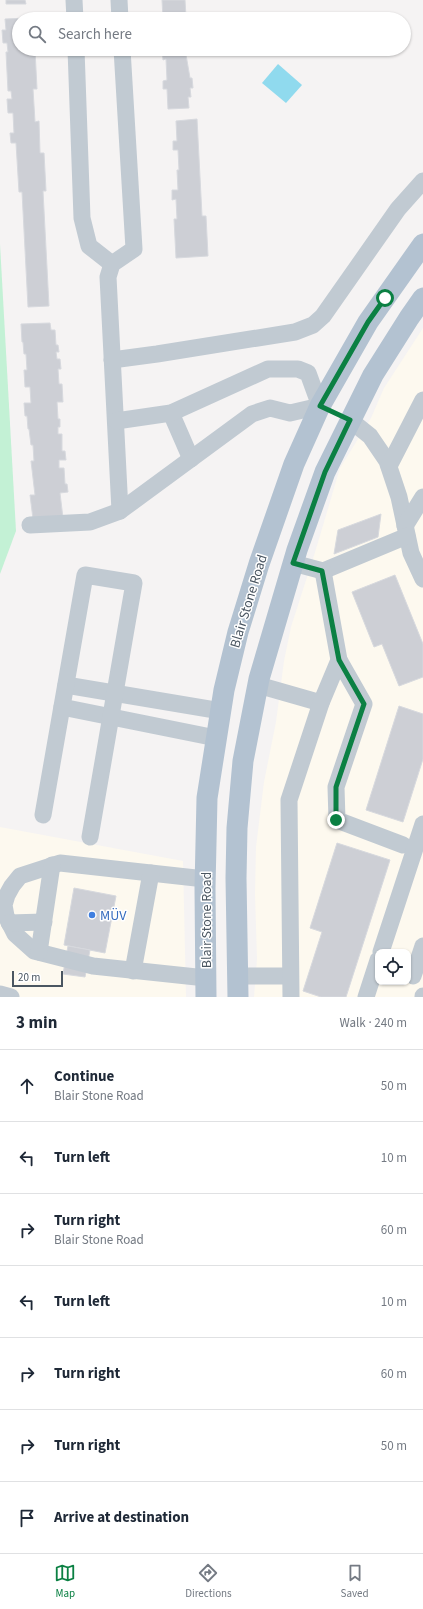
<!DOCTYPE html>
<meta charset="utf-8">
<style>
body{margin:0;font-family:"Source Sans 3",sans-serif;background:#f2f2f3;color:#1f2937}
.controls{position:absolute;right:12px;bottom:12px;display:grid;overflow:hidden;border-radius:8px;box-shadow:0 1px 3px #0004}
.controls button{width:36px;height:36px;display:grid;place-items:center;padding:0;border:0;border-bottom:1px solid #e0e1e3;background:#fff;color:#1f2937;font:20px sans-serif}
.scale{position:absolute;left:12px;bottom:10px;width:51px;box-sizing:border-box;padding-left:4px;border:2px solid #4a5661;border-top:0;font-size:11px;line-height:14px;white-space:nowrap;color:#4a5661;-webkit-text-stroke:3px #fff;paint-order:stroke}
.stop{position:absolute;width:12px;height:12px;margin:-9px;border:3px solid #0b8043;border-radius:50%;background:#fff}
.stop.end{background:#0b8043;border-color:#fff;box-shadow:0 1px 4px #0008}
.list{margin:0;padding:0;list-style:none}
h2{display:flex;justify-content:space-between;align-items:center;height:52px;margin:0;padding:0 16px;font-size:17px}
h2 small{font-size:13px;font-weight:400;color:#747a83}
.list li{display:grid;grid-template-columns:26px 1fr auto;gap:12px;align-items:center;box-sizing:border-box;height:72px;padding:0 16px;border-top:1px solid #e0e1e3}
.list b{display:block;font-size:15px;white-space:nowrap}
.list p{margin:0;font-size:13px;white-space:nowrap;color:#747a83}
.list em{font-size:13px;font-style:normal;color:#747a83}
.icon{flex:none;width:22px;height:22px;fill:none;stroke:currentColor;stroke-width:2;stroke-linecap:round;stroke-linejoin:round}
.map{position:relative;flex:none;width:423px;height:997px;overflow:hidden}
.search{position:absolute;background:#fff;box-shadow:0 1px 3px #0004;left:12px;right:12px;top:12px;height:44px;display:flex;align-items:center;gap:10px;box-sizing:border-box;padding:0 14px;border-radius:22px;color:#747a83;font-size:15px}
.sheet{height:556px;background:#fff}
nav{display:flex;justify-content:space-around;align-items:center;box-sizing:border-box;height:56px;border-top:1px solid #e0e1e3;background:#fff;font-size:11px;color:#747a83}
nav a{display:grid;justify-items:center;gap:2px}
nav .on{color:#0b8043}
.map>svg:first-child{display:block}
</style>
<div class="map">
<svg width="423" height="997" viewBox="0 0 423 997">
<rect width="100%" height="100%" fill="#f5f3f3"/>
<!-- commercial -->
<g fill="#fdf9ef" fill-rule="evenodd">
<path d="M423,328V997H254L257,959L255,894L256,847L264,782L276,722L284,661L291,627L316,549L340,468L371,418L384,388ZM378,952H408V982H378Z"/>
<polygon points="0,827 183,861 186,997 0,997"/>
</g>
<!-- green -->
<polygon fill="#c3f1d5" points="0,244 16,531 0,574"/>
<!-- water -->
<polygon fill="#90daee" points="278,64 302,85 286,103 262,83"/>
<!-- building -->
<g fill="#cdcfd5" stroke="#d7d9de">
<polygon points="6,0 25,0 26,4 6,4"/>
<polygon points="162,0 185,0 186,17 183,17 183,19 163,19"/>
<polygon points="28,18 19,19 19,49 35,50 37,89 33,89 35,122 39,121 40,153 44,153 46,191 43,191 49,306 28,307 22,192 19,192 16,143 11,143 10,133 14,133 13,113 8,113 7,99 12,99 11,91 8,91 6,52 8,52 7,43 3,43 2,30 6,30 5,19"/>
<polygon points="162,49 185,49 190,78 192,78 193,88 190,88 191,97 188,97 189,108 168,109 167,89 163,89 163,81 167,80 166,59 163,60"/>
<polygon points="197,119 202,216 206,216 208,256 176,258 174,219 177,219 176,199 172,200 172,190 178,190 177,170 179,170 178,150 173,150 173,141 177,141 176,121"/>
<polygon points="50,323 51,330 55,330 56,345 58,345 59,352 56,352 57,359 60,359 61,369 58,369 59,384 62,384 63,402 57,402 58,419 60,419 60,427 58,427 58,434 62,434 62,451 65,451 66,460 59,460 59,468 64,468 65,484 67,484 68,492 60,493 63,518 33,519 30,495 35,495 31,461 34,461 33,445 31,445 29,429 28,429 27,416 25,416 24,403 31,403 30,387 25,387 24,370 27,370 26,354 24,354 23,342 22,342 21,324"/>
<polygon points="381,514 378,537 334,554 338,530"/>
<polygon points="395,575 423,644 423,677 399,686 382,644 374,647 352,592"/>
<polygon points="399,706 423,714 423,759 403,822 366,810"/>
<polygon points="337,843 390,860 346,997 321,997 303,991 322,932 310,928"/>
<polygon points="74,888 116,896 105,953 64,945"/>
<polygon points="68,946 90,950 85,977 63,974"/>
</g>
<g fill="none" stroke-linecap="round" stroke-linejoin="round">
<!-- minor -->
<g stroke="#c1cad2" stroke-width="17">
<polyline points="74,0 75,19"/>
<polyline points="119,0 120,19"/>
<polyline points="76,49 82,218 89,246 112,264"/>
<polyline points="112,360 157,354 295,332 313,325 323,316 398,209 423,181"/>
<polyline points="171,413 191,459"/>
<polyline points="350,420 370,436 387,461 399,497 411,553 423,579"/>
<polyline points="389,466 423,400"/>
<polyline points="120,511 108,277 112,264 134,249 122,49"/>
<polyline points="30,525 90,522 120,511 252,414 270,408 290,413 320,406 308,373 298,369 268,369 171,413 116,421"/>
<polyline points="405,526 423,497"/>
<polyline points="293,563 323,571 407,536"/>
<polyline points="339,660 364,704 336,787 337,820 403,845"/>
<polyline points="66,685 221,711"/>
<polyline points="258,685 321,703"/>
<polyline points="62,707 216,738"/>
<polyline points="43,815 85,575 134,583 90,837"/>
<polyline points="205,879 60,863 20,876 12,886 7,895 4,905 6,916 15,934 34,951 93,966 206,978"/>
<polyline points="9,923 44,922"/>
<polyline points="39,952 52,865"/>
<polyline points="381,952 423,824"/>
<polyline points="133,971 151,873"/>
<polyline points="238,976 290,976"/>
<polyline points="413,976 423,946"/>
<polyline points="0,994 11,997"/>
<polyline points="291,997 289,800 321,703 339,660 323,571"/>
<polyline points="366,997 378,960"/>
<polyline points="423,997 423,996"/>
</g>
<!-- major -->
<g stroke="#b3c2d1" stroke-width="21">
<polyline points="206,997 205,888 207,798 224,690 238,632 259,564 294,464 320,406 368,322 423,244"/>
<polyline points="238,997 236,878 237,828 243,761 259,679 297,550 325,472 373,375 409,318 423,298"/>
</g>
</g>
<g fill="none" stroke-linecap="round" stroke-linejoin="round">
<!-- route -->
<polyline stroke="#0b8043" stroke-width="5" points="336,820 336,787 364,704 339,660 322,571 293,563 325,472 350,420 320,406 368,322 385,298"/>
</g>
<!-- markers -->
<circle fill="#3f7fe0" stroke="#fff" stroke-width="1.5" cx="92" cy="915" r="4"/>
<g text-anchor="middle" stroke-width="3" stroke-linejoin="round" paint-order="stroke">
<!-- street labels -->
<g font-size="14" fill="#4a5661" stroke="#fff">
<text transform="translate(248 601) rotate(-73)" y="5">Blair Stone Road</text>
<text transform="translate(206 920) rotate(-90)" y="5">Blair Stone Road</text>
</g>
<!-- shop labels -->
<g font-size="14" fill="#366cbe" stroke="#fff" text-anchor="start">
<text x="100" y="920">MÜV</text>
</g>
</g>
</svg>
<div class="controls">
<button><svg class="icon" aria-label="locate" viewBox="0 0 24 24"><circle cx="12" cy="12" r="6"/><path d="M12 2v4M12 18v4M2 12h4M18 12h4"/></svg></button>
</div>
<div class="scale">20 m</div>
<div class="stop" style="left:385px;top:298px"></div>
<div class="stop end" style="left:336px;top:820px"></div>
<div class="search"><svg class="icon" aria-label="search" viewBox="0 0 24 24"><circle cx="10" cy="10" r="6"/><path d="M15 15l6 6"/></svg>Search here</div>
</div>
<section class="sheet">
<h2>3 min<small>Walk · 240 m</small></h2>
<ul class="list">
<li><svg class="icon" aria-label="ahead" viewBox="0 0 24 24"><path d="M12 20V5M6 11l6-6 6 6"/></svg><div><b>Continue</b><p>Blair Stone Road</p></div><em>50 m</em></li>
<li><svg class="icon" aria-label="left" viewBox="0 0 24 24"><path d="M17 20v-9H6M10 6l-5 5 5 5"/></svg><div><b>Turn left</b></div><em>10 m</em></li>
<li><svg class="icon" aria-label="right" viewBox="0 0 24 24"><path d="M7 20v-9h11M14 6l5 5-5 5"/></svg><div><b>Turn right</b><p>Blair Stone Road</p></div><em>60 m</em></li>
<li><svg class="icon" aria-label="left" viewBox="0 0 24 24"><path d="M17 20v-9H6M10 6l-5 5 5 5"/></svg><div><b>Turn left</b></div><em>10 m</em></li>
<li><svg class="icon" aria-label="right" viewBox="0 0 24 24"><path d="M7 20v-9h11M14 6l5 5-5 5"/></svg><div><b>Turn right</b></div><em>60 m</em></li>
<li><svg class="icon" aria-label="right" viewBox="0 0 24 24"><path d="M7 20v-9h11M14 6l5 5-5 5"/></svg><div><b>Turn right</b></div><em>50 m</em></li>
<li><svg class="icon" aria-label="arrive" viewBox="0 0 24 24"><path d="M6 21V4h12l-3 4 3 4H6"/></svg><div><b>Arrive at destination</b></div></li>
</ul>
</section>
<nav>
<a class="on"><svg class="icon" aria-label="map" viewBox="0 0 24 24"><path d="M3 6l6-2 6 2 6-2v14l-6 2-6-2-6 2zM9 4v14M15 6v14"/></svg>Map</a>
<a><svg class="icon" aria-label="directions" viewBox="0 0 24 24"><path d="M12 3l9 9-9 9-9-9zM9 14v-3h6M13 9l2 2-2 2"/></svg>Directions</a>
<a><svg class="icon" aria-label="saved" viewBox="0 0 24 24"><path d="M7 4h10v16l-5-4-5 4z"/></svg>Saved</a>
</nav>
